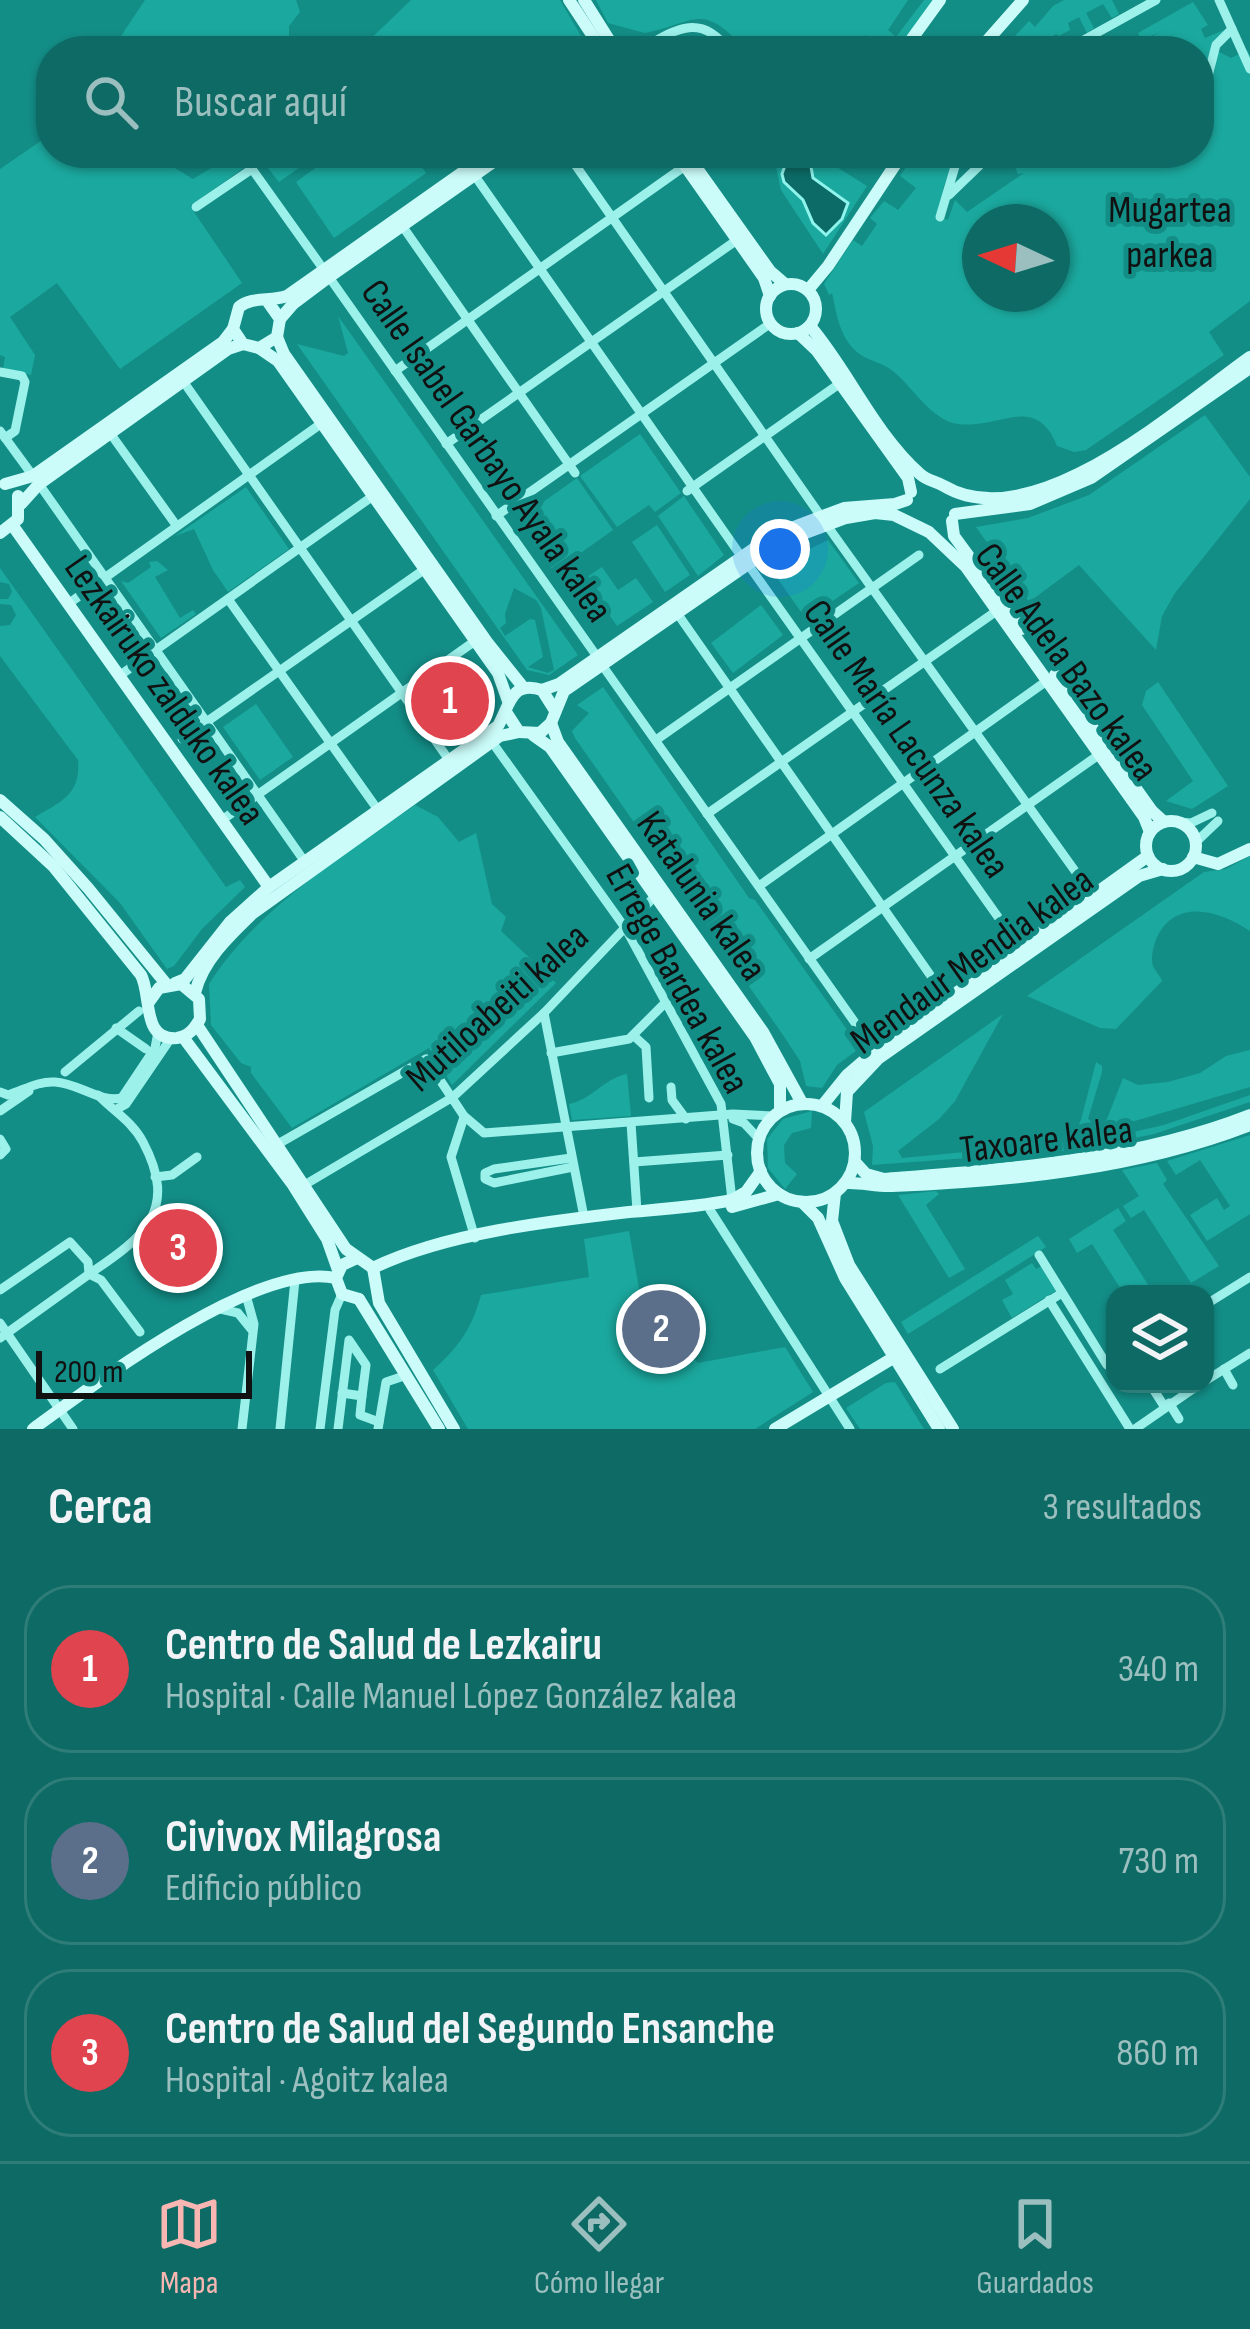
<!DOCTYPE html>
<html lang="es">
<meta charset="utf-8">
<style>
body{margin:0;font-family:"Sofia Sans Condensed",sans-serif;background:#1c726e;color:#f1f3f6}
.controls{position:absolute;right:36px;bottom:36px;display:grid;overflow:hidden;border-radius:24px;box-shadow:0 3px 9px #0004}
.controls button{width:108px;height:108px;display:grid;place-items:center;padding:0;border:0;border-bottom:3px solid #2e7d79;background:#0e6a65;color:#f1f3f6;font:60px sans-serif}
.compass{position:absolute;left:962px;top:204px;width:108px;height:108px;border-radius:50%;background:#0e6a65;box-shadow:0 3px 9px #0004;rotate:274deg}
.scale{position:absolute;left:36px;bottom:30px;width:216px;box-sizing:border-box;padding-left:12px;border:6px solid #111;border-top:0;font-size:33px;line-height:42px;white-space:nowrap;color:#111;-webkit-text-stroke:9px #138e87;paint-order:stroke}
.you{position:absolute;left:780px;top:549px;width:42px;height:42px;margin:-30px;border:9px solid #fff;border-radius:50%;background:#1a73e8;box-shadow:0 0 0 18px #1a73e833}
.badge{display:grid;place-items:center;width:78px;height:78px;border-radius:50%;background:#f7b6b1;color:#fff;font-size:39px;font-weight:700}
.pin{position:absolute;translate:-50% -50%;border:6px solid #fff;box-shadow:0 3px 12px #0006}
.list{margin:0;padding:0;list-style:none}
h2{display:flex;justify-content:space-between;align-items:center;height:156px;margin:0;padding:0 48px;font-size:51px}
h2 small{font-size:39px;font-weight:400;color:#9bbfbf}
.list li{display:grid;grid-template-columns:78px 1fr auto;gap:36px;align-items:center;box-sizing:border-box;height:168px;margin:0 24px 24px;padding:0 24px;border:3px solid #2e7d79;border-radius:48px}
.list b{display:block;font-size:45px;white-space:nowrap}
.list p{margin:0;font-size:39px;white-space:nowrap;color:#9bbfbf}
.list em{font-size:39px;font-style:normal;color:#9bbfbf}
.icon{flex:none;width:66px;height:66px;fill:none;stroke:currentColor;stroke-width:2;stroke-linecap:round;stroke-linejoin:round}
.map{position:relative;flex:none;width:1250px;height:1429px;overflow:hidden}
.search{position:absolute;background:#0e6a65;box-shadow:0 3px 9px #0004;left:36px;right:36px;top:36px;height:132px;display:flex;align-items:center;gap:30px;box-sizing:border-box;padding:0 42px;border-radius:48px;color:#9bbfbf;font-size:45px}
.sheet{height:732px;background:#0e6a65}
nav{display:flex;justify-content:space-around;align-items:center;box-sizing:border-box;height:168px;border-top:3px solid #2e7d79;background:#0e6a65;font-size:33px;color:#9bbfbf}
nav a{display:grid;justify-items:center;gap:6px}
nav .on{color:#f7b6b1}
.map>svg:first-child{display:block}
</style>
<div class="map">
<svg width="1250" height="1429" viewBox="0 0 1250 1429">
<rect width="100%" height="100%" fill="#138e87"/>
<!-- green -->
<g fill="#1ba89e" fill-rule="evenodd">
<polygon points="145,0 296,0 300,12 289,26 289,51 265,51 260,45 244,51 111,51"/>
<polygon points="411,0 560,0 581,36 573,51 358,51"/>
<path d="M596,0H908L888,30L896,37L924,0H934L898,51H889L866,35L855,51H746C702,0 696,23 645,33L608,23Z"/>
<polygon points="1064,0 1112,0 1119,14 1112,18 1103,4 1086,13 1094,28 1087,33 1079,17 1068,23 1070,30 1059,36 1056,34 1042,43 1038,41 1031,51 1001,51 1029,21 1035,27 1053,6"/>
<path d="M1193,2L1208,25L1201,29L1205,38L1224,30L1213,49L1231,58L1247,50L1250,56V301L1209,332L1224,355L1086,450L1074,452L1057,446C1035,390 995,433 953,423C928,416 910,383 890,369C880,362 866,360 857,352C839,336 837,315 832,293L829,295L824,284L853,240L862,246L877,224L870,218L884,201L898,210L916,188L900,176L908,164L923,161L930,153H955L943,189L949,195L940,217L948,220L955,200L967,212L1024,173L1018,174L1009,153L1025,157L1027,153H1199V51H1126L1160,32L1141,40L1138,33ZM980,222H1052V294H980Z"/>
<polygon points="51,134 51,153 164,153 170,165 193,179 236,153 320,153 279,182 259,157 190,206 242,283 120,369 57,283 10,317 35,355 31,375 3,369 5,357 0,355 0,169"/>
<polygon points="336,153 412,153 426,173 334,238 296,182"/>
<polygon points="782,153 831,153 829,162 867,186 823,254 781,190 774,157"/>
<path d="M338,316L578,655L549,675L527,670L297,344L344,356L348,353ZM514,588L536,600L541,608L554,670L548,673L528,667L543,657L535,620L530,619L505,636L500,628L506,623L505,614Z"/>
<polygon points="1205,415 1250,477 1250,499 1175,593 1162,616 1156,650 1079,565 1029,602 976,527 1028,518 1089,495"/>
<polygon points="640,434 681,493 655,512 649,505 617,527 580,476"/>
<polygon points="577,478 613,530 554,572 519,519"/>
<polygon points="246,487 289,549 228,592 213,570 194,529 175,536"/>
<polygon points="684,496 724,555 698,576 658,516"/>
<polygon points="657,525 690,575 665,592 632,542"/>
<polygon points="828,540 859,583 806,619 770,568"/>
<polygon points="157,561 168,570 155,577 180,618 193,610 196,614 161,638 121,581 128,583 151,567 149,562"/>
<polygon points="602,567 618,590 636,578 653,602 617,626 584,579"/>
<path d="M0,568L226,887L240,880L245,887L202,929L174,966L167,969L120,903L35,817C60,802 81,795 78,760L0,656V626L10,625L16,615L11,605L0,604V599H8L12,592L9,584L0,582Z"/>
<polygon points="761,605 783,635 733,673 711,643"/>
<polygon points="1158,682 1228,786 1192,809 1166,801 1193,781 1142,705 1146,691"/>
<polygon points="603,687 749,898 755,900 860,1048 837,1065 822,1088 806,1086 800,1061 783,1035 575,738 572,731 589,713 577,705"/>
<polygon points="256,704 293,757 260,780 223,727"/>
<path d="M415,805L438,817L459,842L476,833L492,904L506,917L501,931L556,983L452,1085L429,1048L292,1128L251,1073V1067L241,1063L211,1025L209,984C256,909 343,856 415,805Z"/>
<path d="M1250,856V931C1221,911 1176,897 1157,937C1154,944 1150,958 1153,966C1155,971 1160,975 1162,981L1116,1029L1100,1028L1027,996L1204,872L1226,869Z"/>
<polygon points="1003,1014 955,1101 939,1119 898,1151 902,1158 1102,1139 1164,1125 1250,1095 1250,1102 1154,1134 1076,1150 872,1165 873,1146 864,1112"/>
<polygon points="1250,1050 1250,1087 1077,1138 1072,1136 1081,1120 1096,1062 1102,1066 1102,1072 1088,1119 1099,1125 1107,1119 1123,1078 1138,1085 1168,1082 1200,1073 1226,1056"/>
<path d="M627,1074L631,1116L572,1120L569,1104C593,1099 603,1079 627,1074Z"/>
<polygon points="812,1111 811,1128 792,1133 784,1145 785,1163 797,1174 785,1189 768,1168 767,1139 783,1119"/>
<polygon points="1250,1135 1250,1214 1207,1241 1190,1215 1217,1198 1224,1210 1230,1206 1200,1160 1176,1175 1167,1161"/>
<polygon points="1157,1163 1167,1180 1163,1184 1219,1266 1191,1283 1144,1210 1131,1218 1123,1206 1139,1196 1122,1170"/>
<polygon points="936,1191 939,1194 926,1205 965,1269 949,1278 898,1195"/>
<polygon points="1118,1208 1126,1221 1113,1230 1154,1294 1124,1294 1092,1244 1077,1253 1069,1239"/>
<path d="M629,1231L651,1357L687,1351L698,1363L785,1347L813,1392L755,1429H468L433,1370C459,1347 472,1328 481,1295L589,1277L584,1239Z"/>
<polygon points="1038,1236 1046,1247 908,1334 901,1322"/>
<polygon points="1032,1263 1036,1269 1042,1266 1057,1290 1012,1318 1002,1300 1013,1294 1005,1280"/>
<polygon points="895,1382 924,1429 860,1429 846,1408 886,1383"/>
</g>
<!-- water -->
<polygon fill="#0c6b66" stroke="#8ff4eb" stroke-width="3" points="789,154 809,156 813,178 848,203 842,219 826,235 813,223 803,200 784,182 782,174"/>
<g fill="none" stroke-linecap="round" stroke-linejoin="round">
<!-- street -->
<g stroke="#9df1eb" stroke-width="9">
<polyline points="1219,0 1250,69"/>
<path d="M640,50C674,30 701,11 729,51"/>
<polyline points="1064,51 1156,0"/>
<polyline points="1199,111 1216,45 1232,29"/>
<polyline points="567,153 820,515"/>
<polyline points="693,162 705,153"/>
<polyline points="475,176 741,556"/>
<polyline points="949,195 979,166 983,154"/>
<polyline points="196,207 252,169 324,270"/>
<polyline points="940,217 959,153"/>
<polyline points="403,227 575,473"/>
<polyline points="329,277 598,658"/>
<polyline points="395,371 685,166"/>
<polyline points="0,372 22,376 25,382 15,431 5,438"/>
<polyline points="183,381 449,760"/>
<polyline points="0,431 33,476"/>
<polyline points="110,433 176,525"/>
<polyline points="446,444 737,240"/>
<polyline points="39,484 305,862"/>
<polyline points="687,491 839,384"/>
<polyline points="496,516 771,323"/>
<polyline points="826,524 1093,896"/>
<polyline points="747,563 1020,948"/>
<polyline points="228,599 378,810"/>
<polyline points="68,604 322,423"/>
<polyline points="1004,604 1019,594"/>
<polyline points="677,613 947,999"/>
<polyline points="602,665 875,1051"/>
<polyline points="119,676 373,496"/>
<polyline points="182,739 425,569"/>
<polyline points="656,740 919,555"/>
<polyline points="492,742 626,929 721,1104 732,1200"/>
<polyline points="707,814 998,610"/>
<polyline points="222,820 475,641"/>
<polyline points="1180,822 1191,823 1212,813"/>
<polyline points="1196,842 1218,821"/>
<polyline points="759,886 1048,680"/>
<polyline points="809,959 1100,754"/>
<polyline points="544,1013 584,1217"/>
<polyline points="116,1028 146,1049"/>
<polyline points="634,1036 646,1047 649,1098"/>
<polyline points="551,1053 629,1039 666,1002"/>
<polyline points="65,1072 139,1011"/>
<polyline points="671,1087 672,1100 686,1119"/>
<path d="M0,1092L8,1095C24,1090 38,1081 55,1082C78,1083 100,1103 122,1098"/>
<polyline points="121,1099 155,1048 158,1032"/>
<polyline points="117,1109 126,1104 171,1038"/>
<polyline points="0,1111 29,1091"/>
<polyline points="464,1117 451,1157 475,1238"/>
<polyline points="733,1119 744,1123 759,1139"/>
<polyline points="631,1123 637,1211"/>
<polyline points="0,1139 6,1149 0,1155"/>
<polyline points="278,1144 426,1059 464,1116 484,1133 733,1114 773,1116"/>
<polyline points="571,1158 494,1169 485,1173 485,1179 494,1183 573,1167"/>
<polyline points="634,1162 728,1155"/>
<polyline points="155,1177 172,1175 197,1157"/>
<polyline points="306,1184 453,1097 544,1013 655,896"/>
<polyline points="710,1210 850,1429"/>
<polyline points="1039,1255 1107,1365"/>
<polyline points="89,1274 101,1280 140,1332"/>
<polyline points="0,1290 70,1242 88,1262 89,1274"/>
<polyline points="1049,1300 1130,1429"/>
<polyline points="1205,1305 1250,1277"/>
<polyline points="216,1308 238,1313 251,1329"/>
<polyline points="0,1323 73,1429"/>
<path d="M0,1338C31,1316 61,1294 92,1272C144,1237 179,1210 143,1142C132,1121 113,1111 98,1095"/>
<polyline points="940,1369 1062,1293"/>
<polyline points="1224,1369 1233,1385"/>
<polyline points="1205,1381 1250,1353"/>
<polyline points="1150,1384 1164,1406"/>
<polyline points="342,1393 362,1396 360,1415 379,1422"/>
<polyline points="1169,1403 1179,1419"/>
<polyline points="242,1429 254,1324 246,1295"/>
<polyline points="280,1429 295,1280"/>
<polyline points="320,1429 335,1310 342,1294"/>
<polyline points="338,1429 349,1340 366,1365 362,1396"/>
<polyline points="378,1429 386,1382 407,1375"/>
<polyline points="1135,1429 1200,1384"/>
</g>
<!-- secondary -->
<g stroke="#cbfcf9" stroke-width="12">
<polyline points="569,0 602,50"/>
<polyline points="584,0 611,43"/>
<polyline points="609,44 626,42 640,51"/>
<polyline points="903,51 940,0"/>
<polyline points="978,51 1023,0"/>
<polyline points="676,153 764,278 770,296"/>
<polyline points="686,153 770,271 785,284"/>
<circle cx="791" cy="309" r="25"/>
<polyline points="808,290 828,266 903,153"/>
<path d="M268,302L280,319L277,337L259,348L243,344L233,329L239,307C253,296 270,302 287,296L490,153"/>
<polyline points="280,319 293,304 329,277 506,153"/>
<path d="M810,326C849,372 874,433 920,474C928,481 935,481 944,486C1033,539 1178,408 1250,357"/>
<polyline points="798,333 817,351 908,478 911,492"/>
<polyline points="277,337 284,354 487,642 523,687"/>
<polyline points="259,348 278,361 498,673 508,701"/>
<polyline points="5,484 33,476 223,342 233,329"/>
<polyline points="21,504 39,484 228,349 243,344"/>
<polyline points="955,514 1030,504 1091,478 1250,368"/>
<polyline points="952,521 954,536 1022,629"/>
<polyline points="13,526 269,887"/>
<polyline points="0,533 18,519 18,496"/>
<polyline points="1055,675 1152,811 1164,822"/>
<polyline points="542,690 559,684 775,534 844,508 895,504 907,500"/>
<polyline points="506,712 519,732 540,733 551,723 564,691 779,543 846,518 875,513 894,515 929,532 966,567 1144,817 1150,832"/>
<polyline points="551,723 558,742 763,1032 802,1103"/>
<polyline points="533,735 550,747 755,1037 780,1084 780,1110"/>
<polyline points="0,800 44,839 88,888 167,985"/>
<path d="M0,817L53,866L141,975C152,995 141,1041 177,1038C189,1036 195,1028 200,1019L199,999L181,984L159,988L149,1002"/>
<circle cx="1171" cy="846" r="25"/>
<polyline points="1193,857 1218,864 1250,849"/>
<path d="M175,983L185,979L230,922L269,887L498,726C510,705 511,680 542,690L554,709"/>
<path d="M195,993C202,962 229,936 252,914L500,736L519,732"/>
<polyline points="197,1025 346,1249 373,1268"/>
<polyline points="183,1037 293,1185 327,1239 338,1270"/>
<circle cx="806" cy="1153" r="49"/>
<polyline points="822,1106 847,1075 875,1051 1148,856"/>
<polyline points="845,1122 847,1092 879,1058 1139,876 1163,869"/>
<path d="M855,1162L866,1174L884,1179C1008,1169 1132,1161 1250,1115"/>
<path d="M846,1183C861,1182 877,1187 892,1186C1013,1181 1137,1169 1250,1125"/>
<polyline points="835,1193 832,1221 849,1265 953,1429"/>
<polyline points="802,1202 818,1218 845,1278 939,1429"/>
<polyline points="732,1207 779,1194"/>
<polyline points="357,1258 342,1265 336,1278 342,1294 359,1299"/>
<path d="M373,1268C445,1233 550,1221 629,1212C664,1209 698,1207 732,1200L746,1192L761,1171"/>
<polyline points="373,1268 379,1303 454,1429"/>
<polyline points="359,1299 439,1429"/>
<path d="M33,1429C97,1382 257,1261 336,1278"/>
<polyline points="775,1429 893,1358"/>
</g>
</g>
<g text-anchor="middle" stroke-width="10" stroke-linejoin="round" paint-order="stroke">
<!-- park labels -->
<g font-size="39" fill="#111" stroke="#138e87">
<text x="1170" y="222">Mugartea<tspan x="1170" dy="45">parkea</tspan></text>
</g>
<!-- street labels -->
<g font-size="39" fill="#111" stroke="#138e87">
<text transform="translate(488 450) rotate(55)" y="14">Calle Isabel Garbayo Ayala kalea</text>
<text transform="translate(1068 661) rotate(54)" y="14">Calle Adela Bazo kalea</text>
<text transform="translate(166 689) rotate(55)" y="14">Lezkairuko zalduko kalea</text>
<text transform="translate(908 738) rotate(55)" y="14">Calle María Lacunza kalea</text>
<text transform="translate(703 895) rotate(55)" y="14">Katalunia kalea</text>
<text transform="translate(971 959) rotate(-36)" y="14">Mendaur Mendia kalea</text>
<text transform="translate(679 978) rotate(61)" y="14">Errege Bardea kalea</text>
<text transform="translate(496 1006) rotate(-42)" y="14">Mutiloabeiti kalea</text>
<text transform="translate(1046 1138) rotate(-7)" y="14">Taxoare kalea</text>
</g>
</g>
</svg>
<div class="controls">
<button><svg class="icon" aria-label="layers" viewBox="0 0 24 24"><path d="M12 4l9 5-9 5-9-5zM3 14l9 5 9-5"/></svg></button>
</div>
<svg class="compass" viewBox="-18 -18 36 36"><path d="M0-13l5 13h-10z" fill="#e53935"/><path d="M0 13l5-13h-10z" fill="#9bbfbf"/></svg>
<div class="scale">200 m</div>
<div class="you"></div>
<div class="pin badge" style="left:450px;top:701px;background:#e0444e">1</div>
<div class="pin badge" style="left:661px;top:1329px;background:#5c6f8a">2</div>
<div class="pin badge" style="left:178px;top:1248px;background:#e0444e">3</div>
<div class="search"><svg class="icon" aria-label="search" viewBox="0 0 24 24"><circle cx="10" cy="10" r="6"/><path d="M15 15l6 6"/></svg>Buscar aquí</div>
</div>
<section class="sheet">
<h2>Cerca<small>3 resultados</small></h2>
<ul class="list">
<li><span class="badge" style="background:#e0444e">1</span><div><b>Centro de Salud de Lezkairu</b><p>Hospital · Calle Manuel López González kalea</p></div><em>340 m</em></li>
<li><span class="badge" style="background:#5c6f8a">2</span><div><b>Civivox Milagrosa</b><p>Edificio público</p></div><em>730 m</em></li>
<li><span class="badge" style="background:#e0444e">3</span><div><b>Centro de Salud del Segundo Ensanche</b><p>Hospital · Agoitz kalea</p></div><em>860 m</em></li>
</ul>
</section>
<nav>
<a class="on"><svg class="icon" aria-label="map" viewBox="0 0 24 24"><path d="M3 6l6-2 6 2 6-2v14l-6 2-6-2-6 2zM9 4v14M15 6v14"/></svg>Mapa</a>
<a><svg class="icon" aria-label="directions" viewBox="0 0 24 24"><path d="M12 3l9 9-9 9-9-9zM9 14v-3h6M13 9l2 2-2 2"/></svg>Cómo llegar</a>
<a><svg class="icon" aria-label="saved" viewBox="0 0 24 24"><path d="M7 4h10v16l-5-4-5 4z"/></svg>Guardados</a>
</nav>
